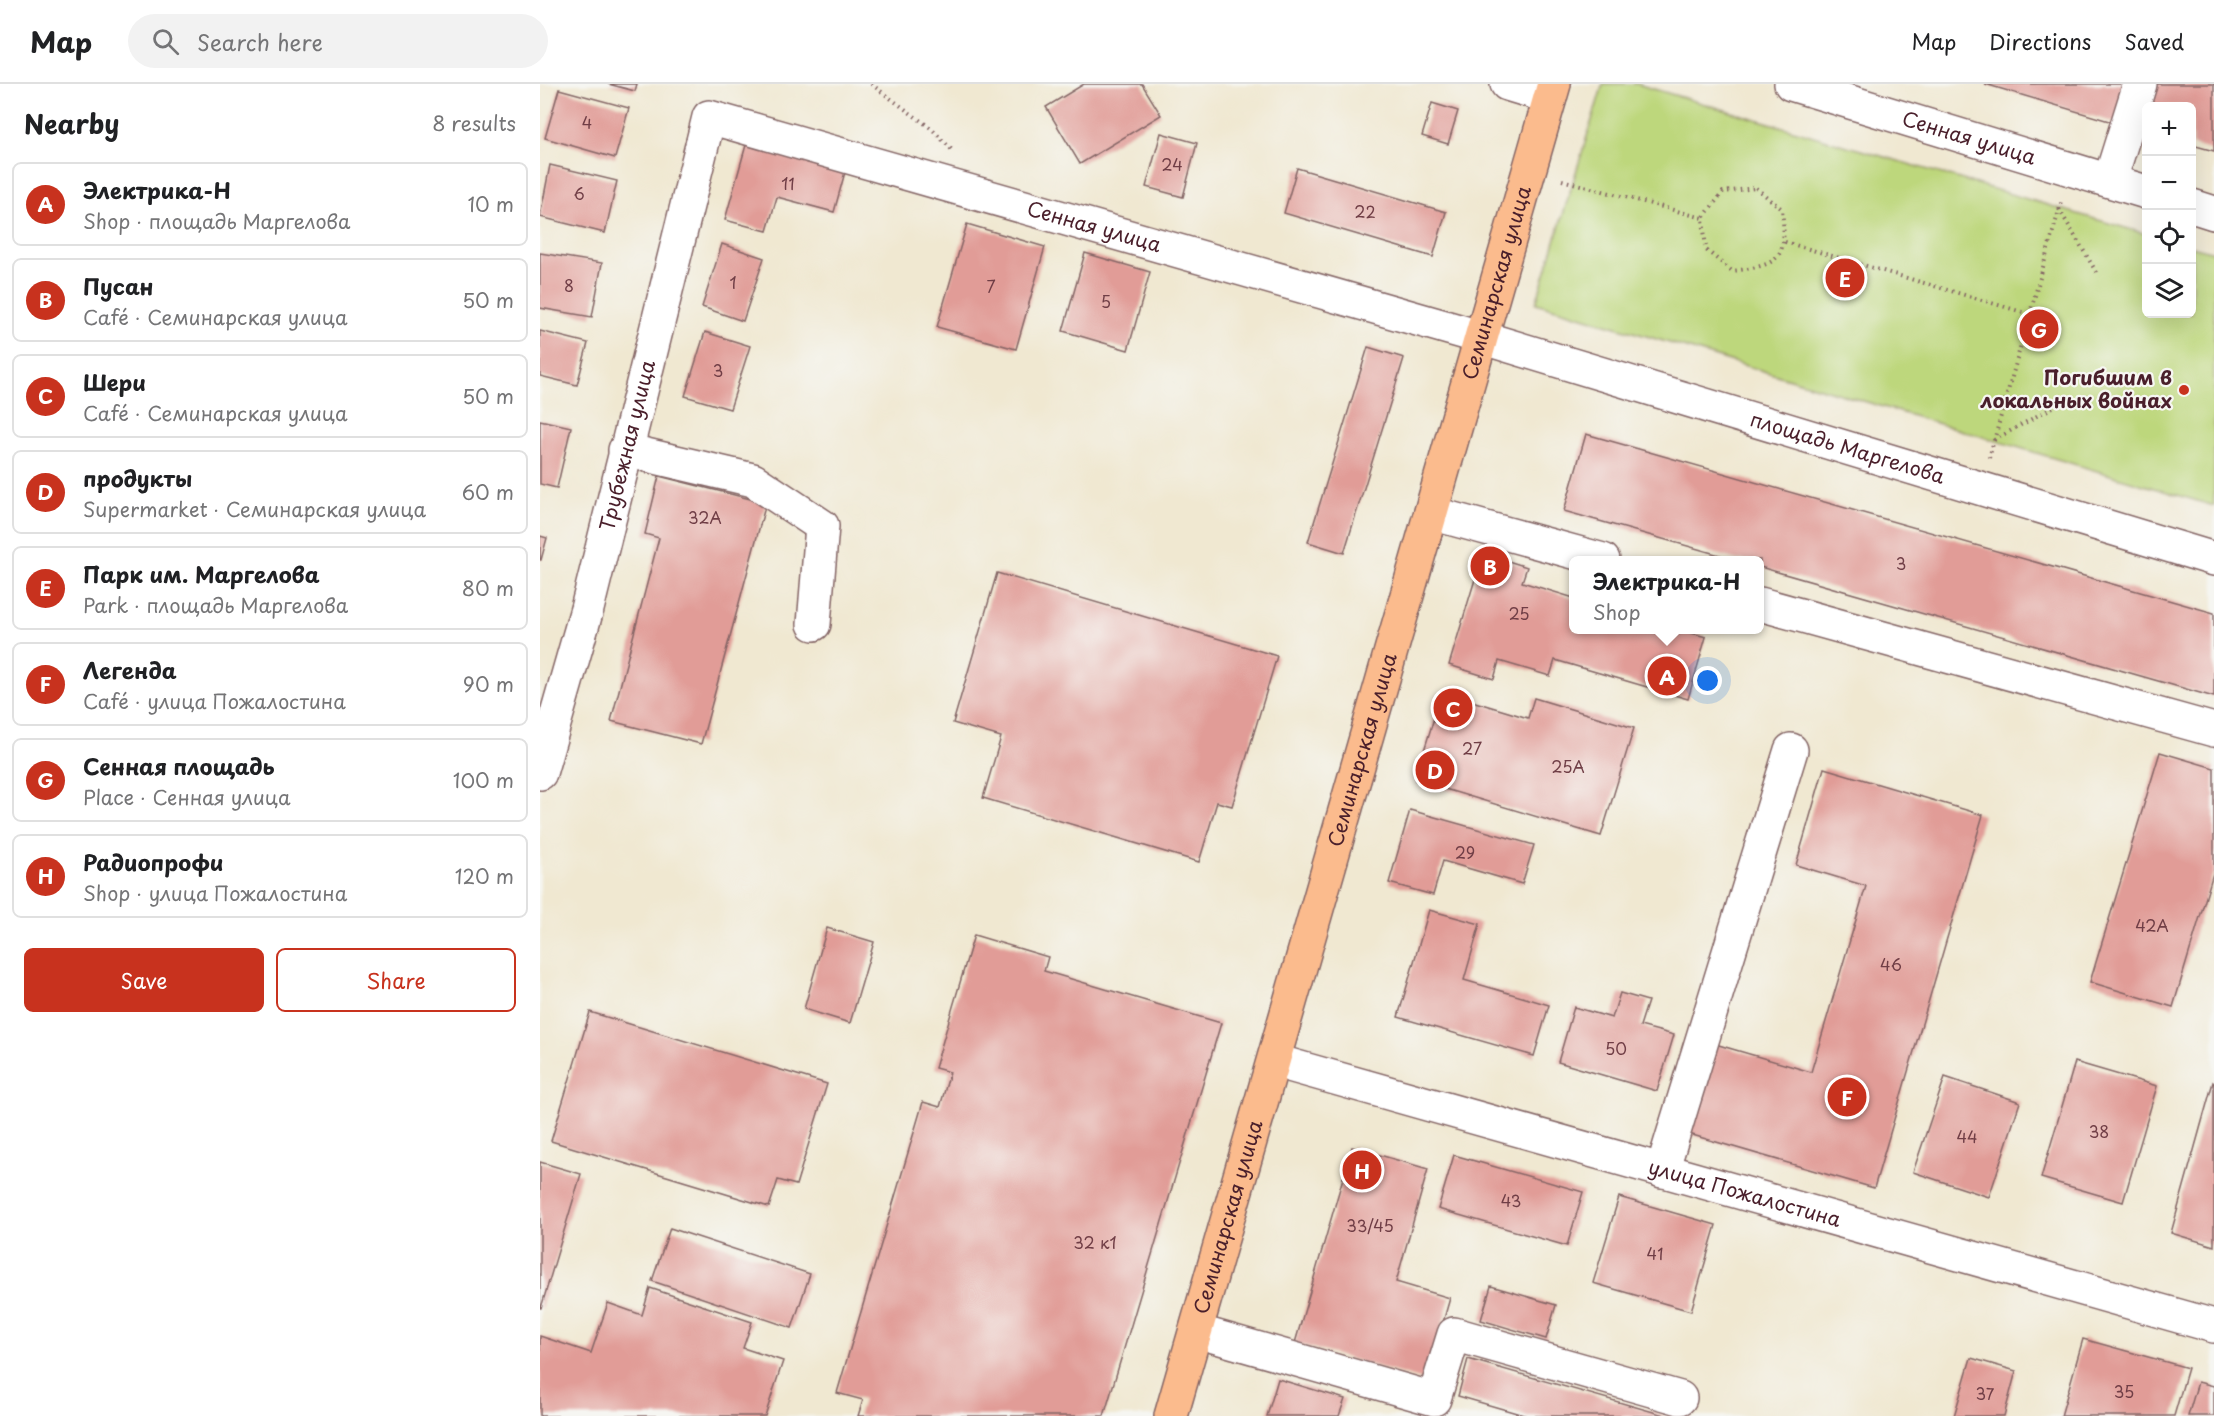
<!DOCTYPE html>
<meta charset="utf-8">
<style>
body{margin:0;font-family:"Playpen Sans",sans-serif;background:#f2f2f2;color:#202124}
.controls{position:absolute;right:18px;top:18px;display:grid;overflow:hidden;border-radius:9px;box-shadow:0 6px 24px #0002}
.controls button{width:54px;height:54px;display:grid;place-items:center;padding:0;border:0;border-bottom:2px solid #e0e0e0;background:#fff;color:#202124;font:30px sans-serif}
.you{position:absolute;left:1168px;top:597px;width:21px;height:21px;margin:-15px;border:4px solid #fff;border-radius:50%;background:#1a73e8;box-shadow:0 0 0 9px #1a73e833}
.badge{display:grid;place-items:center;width:39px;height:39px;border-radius:50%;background:#c8321e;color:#fff;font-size:20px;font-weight:700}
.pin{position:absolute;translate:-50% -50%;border:3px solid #fff;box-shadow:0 2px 6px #0006}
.popup{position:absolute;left:1029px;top:472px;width:195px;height:78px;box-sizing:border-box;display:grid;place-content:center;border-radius:9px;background:#fff;filter:drop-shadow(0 2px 4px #0005);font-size:20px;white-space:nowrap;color:#757577}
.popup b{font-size:22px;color:#202124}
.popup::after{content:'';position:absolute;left:50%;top:100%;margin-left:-12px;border:12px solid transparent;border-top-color:#fff}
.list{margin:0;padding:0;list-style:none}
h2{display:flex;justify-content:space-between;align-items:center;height:78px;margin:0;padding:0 24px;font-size:26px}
h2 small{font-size:20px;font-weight:400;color:#757577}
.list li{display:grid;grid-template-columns:39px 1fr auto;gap:18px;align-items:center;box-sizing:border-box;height:84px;margin:0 12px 12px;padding:0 12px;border:2px solid #e0e0e0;border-radius:9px}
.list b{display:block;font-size:22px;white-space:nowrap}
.list p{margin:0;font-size:20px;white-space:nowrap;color:#757577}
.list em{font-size:20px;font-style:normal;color:#757577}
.actions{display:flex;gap:12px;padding:18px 24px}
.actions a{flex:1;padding:14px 0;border:2px solid #c8321e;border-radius:9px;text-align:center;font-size:21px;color:#c8321e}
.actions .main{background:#c8321e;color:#fff}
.icon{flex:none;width:33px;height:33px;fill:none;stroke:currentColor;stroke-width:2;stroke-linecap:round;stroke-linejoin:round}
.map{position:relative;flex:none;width:1674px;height:1332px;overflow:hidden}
header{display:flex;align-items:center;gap:36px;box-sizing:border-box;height:84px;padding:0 30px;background:#fff;border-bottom:2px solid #e0e0e0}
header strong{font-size:28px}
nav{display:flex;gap:33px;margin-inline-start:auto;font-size:21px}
.search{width:420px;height:54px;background:#f2f2f2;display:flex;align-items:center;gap:15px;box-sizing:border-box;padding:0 21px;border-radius:33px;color:#757577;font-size:22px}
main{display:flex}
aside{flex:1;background:#fff}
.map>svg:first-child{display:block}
</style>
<header>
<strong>Map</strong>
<div class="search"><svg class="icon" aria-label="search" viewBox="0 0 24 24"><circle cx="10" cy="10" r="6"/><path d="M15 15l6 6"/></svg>Search here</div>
<nav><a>Map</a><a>Directions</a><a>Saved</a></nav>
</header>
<main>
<aside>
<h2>Nearby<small>8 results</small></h2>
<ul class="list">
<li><span class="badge">A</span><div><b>Электрика-Н</b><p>Shop · площадь Маргелова</p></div><em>10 m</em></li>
<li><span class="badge">B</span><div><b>Пусан</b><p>Café · Семинарская улица</p></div><em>50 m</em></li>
<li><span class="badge">C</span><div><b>Шери</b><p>Café · Семинарская улица</p></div><em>50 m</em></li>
<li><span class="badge">D</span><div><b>продукты</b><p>Supermarket · Семинарская улица</p></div><em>60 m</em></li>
<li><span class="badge">E</span><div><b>Парк им. Маргелова</b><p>Park · площадь Маргелова</p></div><em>80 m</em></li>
<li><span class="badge">F</span><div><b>Легенда</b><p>Café · улица Пожалостина</p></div><em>90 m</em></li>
<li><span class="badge">G</span><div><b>Сенная площадь</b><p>Place · Сенная улица</p></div><em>100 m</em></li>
<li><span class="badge">H</span><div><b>Радиопрофи</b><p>Shop · улица Пожалостина</p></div><em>120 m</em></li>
</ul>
<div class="actions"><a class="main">Save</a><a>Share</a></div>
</aside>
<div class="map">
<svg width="1674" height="1332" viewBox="0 0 1674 1332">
<rect width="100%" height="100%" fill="#f6f6f2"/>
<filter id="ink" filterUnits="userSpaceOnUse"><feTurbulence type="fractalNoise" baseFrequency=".0167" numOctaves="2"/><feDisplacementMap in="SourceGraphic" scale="12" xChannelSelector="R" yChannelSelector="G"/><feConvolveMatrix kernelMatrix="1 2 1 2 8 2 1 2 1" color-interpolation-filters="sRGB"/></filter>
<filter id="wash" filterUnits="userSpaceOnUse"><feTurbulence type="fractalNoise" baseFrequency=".008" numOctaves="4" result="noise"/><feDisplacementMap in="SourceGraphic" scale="24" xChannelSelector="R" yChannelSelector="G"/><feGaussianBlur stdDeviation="1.35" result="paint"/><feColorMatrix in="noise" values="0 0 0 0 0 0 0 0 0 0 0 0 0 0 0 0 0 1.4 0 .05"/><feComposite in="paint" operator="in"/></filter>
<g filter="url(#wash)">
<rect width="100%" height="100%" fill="#f0e8d1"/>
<!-- green -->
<polygon fill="#bdd77c" stroke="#847b54" stroke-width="1.5" points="1063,0 1097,0 1606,150 1606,230 1652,230 1652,162 1674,168 1674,422 996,219"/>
<g id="blocks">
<!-- building -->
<g fill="#e19c97">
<polygon points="68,0 97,0 95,7"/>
<polygon points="544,0 602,0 621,31 540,80 506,23"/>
<polygon points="1445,0 1674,0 1674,67 1652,61 1652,22 1606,22 1606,48"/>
<polygon points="19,5 89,24 75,74 5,54"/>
<polygon points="892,19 918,27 908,60 882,52"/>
<polygon points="621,49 657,59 643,113 606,103"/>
<polygon points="206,61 305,88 294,128 237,113 227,147 185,136"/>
<polygon points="10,81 77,97 65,149 0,133"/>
<polygon points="757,84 906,128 893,173 744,129"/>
<polygon points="427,140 505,163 476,265 397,243"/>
<polygon points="182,160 224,174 203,237 162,223"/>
<polygon points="0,169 62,179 52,233 0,224"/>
<polygon points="545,169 610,188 588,266 523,247"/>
<polygon points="0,247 48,259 37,301 0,292"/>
<polygon points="165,248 210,262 190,325 145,312"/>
<polygon points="828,263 864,274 804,469 768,458"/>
<polygon points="0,336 31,343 17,404 0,400"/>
<polygon points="1046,350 1674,529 1674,613 1220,483 1220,476 1197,476 1024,427"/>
<polygon points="119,392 226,419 161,660 71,637 119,454 105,450"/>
<polygon points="0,452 7,454 1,476 0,476"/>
<polygon points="943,469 987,483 982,498 1034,514 1034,546 1141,546 1166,553 1148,615 1015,576 1010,592 959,577 954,595 909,581"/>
<polygon points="457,489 737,572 692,722 677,718 659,778 443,714 461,653 413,639"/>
<polygon points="902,608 988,634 994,614 1094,644 1061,752 875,696"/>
<polygon points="1620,668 1674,684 1674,786 1633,923 1550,898"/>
<polygon points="1284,684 1443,731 1334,1104 1149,1050 1175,960 1271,988 1326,802 1256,781"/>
<polygon points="870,726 994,761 982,800 903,777 893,811 849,799"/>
<polygon points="889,826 940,840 924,896 1009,921 994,972 858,933"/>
<polygon points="287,844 334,858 310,939 264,925"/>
<polygon points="434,851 508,873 504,887 681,939 564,1332 318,1332 323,1316 297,1309 383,1018 400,1023 410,988 395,984"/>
<polygon points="1080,909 1108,917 1100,942 1134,951 1117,1007 1018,978 1034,923 1072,934"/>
<polygon points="50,928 287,1000 256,1101 238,1096 229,1123 11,1057"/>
<polygon points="1535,978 1617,1002 1583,1118 1501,1094"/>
<polygon points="1405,993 1480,1018 1449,1113 1373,1088"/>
<polygon points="1673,998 1674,999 1674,1162 1631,1149"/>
<polygon points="812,1063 888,1085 856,1198 910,1214 886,1297 755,1259"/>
<polygon points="914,1071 1043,1108 1027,1162 898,1125"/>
<polygon points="0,1078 41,1090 1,1224 0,1224"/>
<polygon points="1079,1113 1176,1141 1151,1227 1053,1199"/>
<polygon points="130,1144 270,1190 252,1244 112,1197"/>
<polygon points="951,1202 1016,1221 1006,1255 941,1236"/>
<polygon points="110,1204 212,1238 203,1264 243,1277 225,1332 0,1332 0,1252 51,1269 68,1219 102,1231"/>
<polygon points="1543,1255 1648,1284 1634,1332 1521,1332"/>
<polygon points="1431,1274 1476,1287 1464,1332 1414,1332"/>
<polygon points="928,1275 1124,1331 1124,1332 987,1332 918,1312"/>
<polygon points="738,1295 805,1315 799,1332 727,1332"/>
<polygon points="1658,1298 1674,1302 1674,1332 1648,1332"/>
</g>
</g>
</g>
<g filter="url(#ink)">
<use href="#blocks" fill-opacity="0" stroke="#846565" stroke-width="1.5"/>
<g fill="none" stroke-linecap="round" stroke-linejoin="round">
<defs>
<g id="minor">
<polyline points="967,0 1010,13"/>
<path id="s1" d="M1251,0L1606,108"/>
<polyline points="1570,96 1600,0"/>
<polyline points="1652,122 1674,129"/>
<polyline points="85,366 213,396 282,442 274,540"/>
<polyline points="891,429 1063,476"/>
<polyline points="1220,520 1674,646"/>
<path id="s2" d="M0,689L47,525L169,33L940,253L1674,475"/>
<path id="s3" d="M735,977L1674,1242"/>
<polyline points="1122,1087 1251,666"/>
<polyline points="656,1247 894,1315 914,1250 1140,1314"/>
</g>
<g id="major">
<path id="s4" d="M631,1332L1014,0"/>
</g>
</defs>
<!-- minor casing -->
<use href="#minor" stroke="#846565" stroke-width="36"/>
<!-- major casing -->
<use href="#major" stroke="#846565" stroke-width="36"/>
<!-- path -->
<g stroke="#846565" stroke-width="4" stroke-dasharray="1.5 4.5" stroke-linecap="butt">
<polyline points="331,0 392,45 412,66"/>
<polyline points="1022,96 1163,134"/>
<path d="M1216,104L1242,125C1247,174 1242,181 1192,187L1166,166L1163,134L1183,108Z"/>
<polyline points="1519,125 1558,191"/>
<polyline points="1245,158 1489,230"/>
<polyline points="1454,356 1529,314"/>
<polyline points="1449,374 1522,116"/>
</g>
<!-- minor -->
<use href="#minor" stroke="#fff" stroke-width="33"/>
<!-- major -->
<use href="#major" stroke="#fbbb8d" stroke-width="33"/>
</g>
</g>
<!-- markers -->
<circle fill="#c8321e" stroke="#f6f6f2" stroke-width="2" cx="1644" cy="306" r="6"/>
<g text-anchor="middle" stroke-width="4.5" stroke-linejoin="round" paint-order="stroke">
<!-- number labels -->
<g font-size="16" fill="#703e46">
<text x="47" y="45">4</text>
<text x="632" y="87">24</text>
<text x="248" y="106">11</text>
<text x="39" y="116">6</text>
<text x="825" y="134">22</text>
<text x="193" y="205">1</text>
<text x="29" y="208">8</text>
<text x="451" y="209">7</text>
<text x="566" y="224">5</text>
<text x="178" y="293">3</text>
<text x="165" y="440">32А</text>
<text x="1361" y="486">3</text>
<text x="979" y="536">25</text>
<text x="932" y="671">27</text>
<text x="1028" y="689">25А</text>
<text x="925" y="775">29</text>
<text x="1612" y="848">42А</text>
<text x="1351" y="887">46</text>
<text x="1076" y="971">50</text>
<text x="1559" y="1054">38</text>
<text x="1427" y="1059">44</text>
<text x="971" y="1123">43</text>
<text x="830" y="1148">33/45</text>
<text x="555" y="1165">32 к1</text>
<text x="1115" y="1176">41</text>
<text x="1584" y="1314">35</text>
<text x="1445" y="1316">37</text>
</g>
<!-- street labels -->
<g font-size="20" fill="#4a1f2b" stroke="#f6f6f2">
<text dy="7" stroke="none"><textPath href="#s1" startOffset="186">Сенная улица</textPath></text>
<text dy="7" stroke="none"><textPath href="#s2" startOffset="1078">Сенная улица</textPath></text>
<text dy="7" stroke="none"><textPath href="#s4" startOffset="1179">Семинарская улица</textPath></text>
<text dy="7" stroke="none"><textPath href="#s2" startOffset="339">Трубежная улица</textPath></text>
<text dy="7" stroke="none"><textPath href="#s2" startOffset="1863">площадь Маргелова</textPath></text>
<text dy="7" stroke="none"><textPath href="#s4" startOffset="693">Семинарская улица</textPath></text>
<text dy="7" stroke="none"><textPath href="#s3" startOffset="488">улица Пожалостина</textPath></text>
<text dy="7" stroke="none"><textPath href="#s4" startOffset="207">Семинарская улица</textPath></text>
</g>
<!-- poi labels -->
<g font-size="20" font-weight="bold" fill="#4a1f2b" stroke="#f6f6f2" text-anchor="end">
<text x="1632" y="301">Погибшим в<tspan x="1632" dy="23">локальных войнах</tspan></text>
</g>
</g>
</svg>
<div class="controls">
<button>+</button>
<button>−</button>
<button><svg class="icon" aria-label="locate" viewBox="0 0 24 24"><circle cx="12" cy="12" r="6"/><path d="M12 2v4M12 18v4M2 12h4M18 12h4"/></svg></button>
<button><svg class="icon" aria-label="layers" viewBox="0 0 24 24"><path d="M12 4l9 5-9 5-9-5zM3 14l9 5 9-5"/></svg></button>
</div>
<div class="you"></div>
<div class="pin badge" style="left:1127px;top:592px">A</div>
<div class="popup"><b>Электрика-Н</b>Shop</div>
<div class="pin badge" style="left:950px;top:482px">B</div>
<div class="pin badge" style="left:913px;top:624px">C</div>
<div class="pin badge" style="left:895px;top:686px">D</div>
<div class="pin badge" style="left:1305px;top:194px">E</div>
<div class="pin badge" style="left:1307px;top:1013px">F</div>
<div class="pin badge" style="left:1499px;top:245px">G</div>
<div class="pin badge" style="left:822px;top:1086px">H</div>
</div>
</main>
